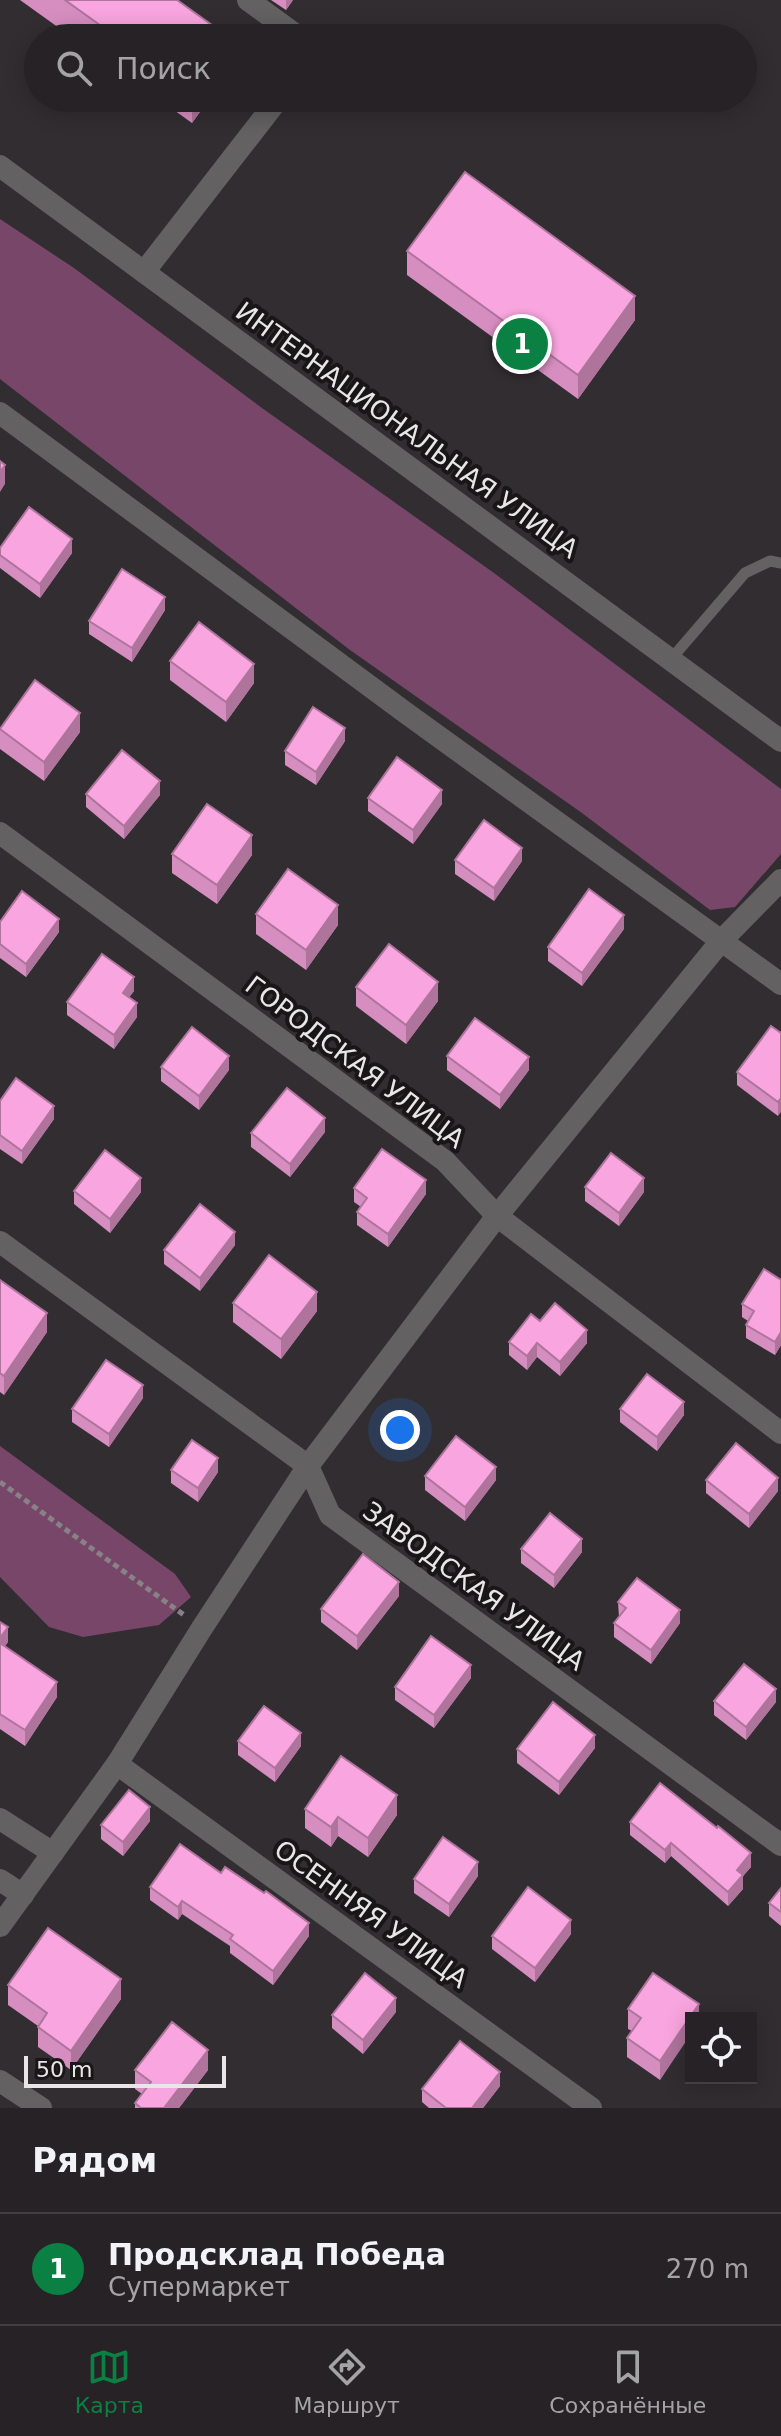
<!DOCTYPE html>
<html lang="ru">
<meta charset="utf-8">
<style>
body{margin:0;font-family:"DejaVu Sans",sans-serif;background:#2e2a2d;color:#f1f3f6}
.controls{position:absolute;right:24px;bottom:24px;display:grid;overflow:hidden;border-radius:0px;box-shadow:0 4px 20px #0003}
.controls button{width:72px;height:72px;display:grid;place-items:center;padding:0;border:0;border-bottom:2px solid #423f42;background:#262225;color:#f1f3f6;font:40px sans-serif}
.scale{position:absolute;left:24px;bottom:20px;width:202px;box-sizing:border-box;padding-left:8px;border:4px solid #e9e6e8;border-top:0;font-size:22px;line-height:28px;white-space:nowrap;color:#e9e6e8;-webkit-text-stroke:6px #191618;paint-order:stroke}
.you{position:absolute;left:400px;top:1430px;width:28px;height:28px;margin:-20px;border:6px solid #fff;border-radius:50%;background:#1a73e8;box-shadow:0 0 0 12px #1a73e833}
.badge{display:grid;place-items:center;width:52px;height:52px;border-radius:50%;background:#0b8043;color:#fff;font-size:26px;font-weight:700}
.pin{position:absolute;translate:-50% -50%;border:4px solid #fff;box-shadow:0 2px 8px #0006}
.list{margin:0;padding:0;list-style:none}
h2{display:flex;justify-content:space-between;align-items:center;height:104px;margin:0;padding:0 32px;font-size:34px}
h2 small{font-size:26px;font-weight:400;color:#a4a4a7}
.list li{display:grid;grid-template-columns:52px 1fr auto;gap:24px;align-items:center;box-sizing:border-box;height:112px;padding:0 32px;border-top:2px solid #423f42}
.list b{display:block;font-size:30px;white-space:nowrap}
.list p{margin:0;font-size:26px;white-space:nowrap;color:#a4a4a7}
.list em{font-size:26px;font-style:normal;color:#a4a4a7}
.icon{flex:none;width:44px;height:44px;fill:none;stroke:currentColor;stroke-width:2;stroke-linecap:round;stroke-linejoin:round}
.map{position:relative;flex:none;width:781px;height:2108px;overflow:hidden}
.search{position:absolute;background:#262225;box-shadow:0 4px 20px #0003;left:24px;right:24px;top:24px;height:88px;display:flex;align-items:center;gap:20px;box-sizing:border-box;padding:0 28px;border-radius:44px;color:#a4a4a7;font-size:30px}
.sheet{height:216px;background:#262225}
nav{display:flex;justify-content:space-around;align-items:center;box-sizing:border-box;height:112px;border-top:2px solid #423f42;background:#262225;font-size:22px;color:#a4a4a7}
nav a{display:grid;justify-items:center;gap:4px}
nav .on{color:#0b8043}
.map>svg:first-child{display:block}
</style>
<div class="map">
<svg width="781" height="2108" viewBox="0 0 781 2108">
<rect width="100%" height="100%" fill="#322d31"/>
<!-- green -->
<g fill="#784669">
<polygon points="0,219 74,268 262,408 494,573 781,789 781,854 735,907 710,910 582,813 350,650 0,379"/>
<polygon points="0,1446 175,1574 191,1597 159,1625 83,1637 49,1627 0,1577"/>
</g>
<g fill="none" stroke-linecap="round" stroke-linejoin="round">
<!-- path -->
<polyline stroke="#868285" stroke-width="5" stroke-dasharray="6 4" stroke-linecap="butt" points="0,1482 184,1615"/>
<!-- lane -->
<polyline stroke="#636162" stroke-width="11" points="672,658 745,573 770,561 781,563"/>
<!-- street -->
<g stroke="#636162" stroke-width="22">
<polyline points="248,0 300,38"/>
<polyline points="0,166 781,741"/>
<polyline points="144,272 279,98"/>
<polyline points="0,413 406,713 781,984"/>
<polyline points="0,833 445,1161 497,1216 781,1433"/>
<polyline points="0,1242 308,1466 330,1515 781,1845"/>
<polyline points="117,1764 591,2108"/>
<polyline points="0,1819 53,1853"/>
<polyline points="0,1880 23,1895"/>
<polyline points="0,1926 117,1764 202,1628 308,1466 497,1216 721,941 781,880"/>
<polyline points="0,2081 41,2108"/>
</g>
</g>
<!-- wall -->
<g fill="#d68ec0">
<polygon points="20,0 177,0 230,38 73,38"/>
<polygon points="271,0 293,0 286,10"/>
<polygon points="157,98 210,98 192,123"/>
<polygon points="407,251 635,320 578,399 407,275"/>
<polygon points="0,548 72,553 40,598 0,568"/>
<polygon points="165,610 132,662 89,634 89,621"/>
<polygon points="170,661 254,683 226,722 170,680"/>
<polygon points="0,728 80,732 44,781 0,749"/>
<polygon points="345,741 316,785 285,765 285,751"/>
<polygon points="86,794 160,795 124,839 86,807"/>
<polygon points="368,798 442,804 413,844 368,811"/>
<polygon points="172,854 252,855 217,904 172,873"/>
<polygon points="455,860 522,861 494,901 455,874"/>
<polygon points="256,914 338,925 306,970 256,934"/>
<polygon points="0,922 59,932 26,977 0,958"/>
<polygon points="624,929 582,986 548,961 548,947"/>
<polygon points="356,987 438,1001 406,1044 356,1006"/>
<polygon points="134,991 129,997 137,1017 114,1049 67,1015 67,1002"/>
<polygon points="781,1033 778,1116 737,1085 737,1072"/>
<polygon points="447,1056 529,1070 500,1109 447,1070"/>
<polygon points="161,1067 229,1070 199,1110 161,1081"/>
<polygon points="0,1101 54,1119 22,1164 0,1149"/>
<polygon points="325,1132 290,1177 251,1147 251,1133"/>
<polygon points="585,1187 644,1192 619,1226 585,1201"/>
<polygon points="354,1188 426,1194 388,1247 357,1225 357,1212 361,1207 354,1202"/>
<polygon points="74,1191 141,1192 110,1233 74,1204"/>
<polygon points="235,1245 200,1291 164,1264 164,1250"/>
<polygon points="0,1280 47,1332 4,1395 0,1392"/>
<polygon points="781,1280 781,1345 775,1355 746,1338 746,1325 748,1321 742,1317 742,1304"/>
<polygon points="233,1303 317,1311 281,1359 233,1322"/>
<polygon points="540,1321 587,1343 560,1376 537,1357 527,1370 509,1355 509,1342"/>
<polygon points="143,1398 109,1447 72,1422 72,1409"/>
<polygon points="620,1409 684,1415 657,1451 620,1422"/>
<polygon points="171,1470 218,1472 198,1502 171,1483"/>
<polygon points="425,1476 496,1480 465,1521 425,1490"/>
<polygon points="706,1480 778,1491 749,1528 706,1493"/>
<polygon points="521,1549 582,1552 554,1588 521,1563"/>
<polygon points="399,1596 357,1650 321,1622 321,1609"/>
<polygon points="618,1602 680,1623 651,1664 614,1637 614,1623 619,1617"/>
<polygon points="0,1622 8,1642 5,1646 57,1697 25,1746 0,1729"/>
<polygon points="471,1678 434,1728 395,1700 395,1687"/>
<polygon points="714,1701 776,1702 746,1740 714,1715"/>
<polygon points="238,1741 301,1746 275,1782 238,1755"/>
<polygon points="595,1748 559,1795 517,1763 517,1749"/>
<polygon points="305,1809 397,1815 368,1857 338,1836 331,1847 305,1828"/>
<polygon points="150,1821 123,1856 101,1839 101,1825"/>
<polygon points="630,1822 751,1867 743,1876 743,1889 728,1906 671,1856 665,1863 630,1835"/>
<polygon points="478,1876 449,1917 414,1893 414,1879"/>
<polygon points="150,1887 309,1936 273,1985 230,1953 230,1946 182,1914 178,1920 150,1900"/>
<polygon points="781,1888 781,1926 769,1916 769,1903"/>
<polygon points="571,1934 535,1982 492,1949 492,1936"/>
<polygon points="8,1985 121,1999 71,2070 38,2047 38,2026 8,2005"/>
<polygon points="628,2009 699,2018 660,2080 627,2057 627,2038 632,2031 628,2029"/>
<polygon points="396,2012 363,2054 332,2028 332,2015"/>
<polygon points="135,2070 208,2070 179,2108 135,2108 135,2103 142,2094 135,2089"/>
<polygon points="500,2086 483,2108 429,2108 422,2102 422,2089"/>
</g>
<!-- shaded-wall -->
<g fill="#ae749c">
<polygon points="286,0 293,0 286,10"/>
<polygon points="192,98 210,98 192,123"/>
<polygon points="635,296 635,320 578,399 578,375"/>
<polygon points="5,465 5,484 0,492 0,472"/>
<polygon points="72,539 72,553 40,598 40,584"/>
<polygon points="165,597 165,610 132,662 132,648"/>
<polygon points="254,664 254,683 226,722 226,702"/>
<polygon points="80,713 80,732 44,781 44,762"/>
<polygon points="345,728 345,741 316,785 316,772"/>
<polygon points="160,781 160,795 124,839 124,826"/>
<polygon points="442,790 442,804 413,844 413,830"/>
<polygon points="252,835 252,855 217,904 217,885"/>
<polygon points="522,848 522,861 494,901 494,888"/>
<polygon points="338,905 338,925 306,970 306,950"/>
<polygon points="624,915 624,929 582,986 582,973"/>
<polygon points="59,919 59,932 26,977 26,964"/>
<polygon points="134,977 134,991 123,1006 123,993"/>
<polygon points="438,982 438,1001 406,1044 406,1025"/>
<polygon points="137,1003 137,1017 114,1049 114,1035"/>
<polygon points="229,1056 229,1070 199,1110 199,1096"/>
<polygon points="529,1057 529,1070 500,1109 500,1095"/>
<polygon points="781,1098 781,1112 778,1116 778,1102"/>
<polygon points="54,1106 54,1119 22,1164 22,1151"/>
<polygon points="325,1118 325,1132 290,1177 290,1164"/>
<polygon points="141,1178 141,1192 110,1233 110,1219"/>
<polygon points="644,1178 644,1192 619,1226 619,1213"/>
<polygon points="426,1180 426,1194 388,1247 388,1234"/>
<polygon points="235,1232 235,1245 200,1291 200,1278"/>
<polygon points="317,1292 317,1311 281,1359 281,1339"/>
<polygon points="47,1313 47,1332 4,1395 4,1376"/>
<polygon points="587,1330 587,1343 560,1376 560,1362"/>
<polygon points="781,1332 781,1345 775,1355 775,1342"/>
<polygon points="537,1343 537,1357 527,1370 527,1356"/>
<polygon points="143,1385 143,1398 109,1447 109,1434"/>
<polygon points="684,1402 684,1415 657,1451 657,1437"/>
<polygon points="218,1458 218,1472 198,1502 198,1488"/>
<polygon points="496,1467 496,1480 465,1521 465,1507"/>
<polygon points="778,1478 778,1491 749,1528 749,1514"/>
<polygon points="582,1539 582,1552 554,1588 554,1575"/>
<polygon points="399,1582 399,1596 357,1650 357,1636"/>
<polygon points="680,1610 680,1623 651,1664 651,1650"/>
<polygon points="8,1627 8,1642 0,1653 0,1638"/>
<polygon points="471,1665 471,1678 434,1728 434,1715"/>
<polygon points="57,1682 57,1697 25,1746 25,1730"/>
<polygon points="776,1689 776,1702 746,1740 746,1727"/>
<polygon points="301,1733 301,1746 275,1782 275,1768"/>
<polygon points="595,1735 595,1748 559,1795 559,1782"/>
<polygon points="397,1795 397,1815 368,1857 368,1838"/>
<polygon points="150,1807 150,1821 123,1856 123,1842"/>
<polygon points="338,1817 338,1836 331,1847 331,1827"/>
<polygon points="671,1843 671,1856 665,1863 665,1850"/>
<polygon points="751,1853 751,1867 743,1876 743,1889 728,1906 728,1892 737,1870"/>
<polygon points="478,1862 478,1876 449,1917 449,1904"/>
<polygon points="182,1901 182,1914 178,1920 178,1907"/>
<polygon points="571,1920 571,1934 535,1982 535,1968"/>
<polygon points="309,1923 309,1936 273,1985 273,1971"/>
<polygon points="121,1979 121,1999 71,2070 71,2051"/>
<polygon points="396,1998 396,2012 363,2054 363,2040"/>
<polygon points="699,2004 699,2018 691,2018 691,2034 660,2080 660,2061"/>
<polygon points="208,2050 208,2070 179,2108 164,2108"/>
<polygon points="500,2072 500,2086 483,2108 472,2108"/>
</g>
<!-- building -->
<g fill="#f9a5df" stroke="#ae749c" stroke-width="2">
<polygon points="65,0 177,0 230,38 118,38"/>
<polygon points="465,172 635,296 578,375 407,251"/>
<polygon points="0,461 5,465 0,472"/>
<polygon points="29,507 72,539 40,584 0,555 0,548"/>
<polygon points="122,569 165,597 132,648 89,621"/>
<polygon points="199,622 254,664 226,702 170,661"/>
<polygon points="35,680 80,713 44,762 0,729"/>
<polygon points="313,707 345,728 316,772 285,751"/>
<polygon points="122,750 160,781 124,826 86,794"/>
<polygon points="397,757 442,790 413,830 368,798"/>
<polygon points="207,804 252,835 217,885 172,854"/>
<polygon points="484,820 522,848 494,888 455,860"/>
<polygon points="288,869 338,905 306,950 256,914"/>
<polygon points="589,889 624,915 582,973 548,947"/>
<polygon points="22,891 59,919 26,964 0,944 0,922"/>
<polygon points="389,944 438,982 406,1025 356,987"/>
<polygon points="102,954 134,977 123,993 137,1003 114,1035 67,1002"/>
<polygon points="475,1018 529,1057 500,1095 447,1056"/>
<polygon points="771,1026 781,1033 781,1098 778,1102 737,1072"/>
<polygon points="192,1027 229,1056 199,1096 161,1067"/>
<polygon points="16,1078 54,1106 22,1151 0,1135 0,1101"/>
<polygon points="287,1088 325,1118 290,1164 251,1133"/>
<polygon points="382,1149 426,1180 388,1234 357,1212 367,1198 354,1188"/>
<polygon points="105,1150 141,1178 110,1219 74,1191"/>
<polygon points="611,1153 644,1178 619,1213 585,1187"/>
<polygon points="200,1204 235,1232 200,1278 164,1250"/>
<polygon points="269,1255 317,1292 281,1339 233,1303"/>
<polygon points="764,1269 781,1280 781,1332 775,1342 746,1325 754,1311 742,1304"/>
<polygon points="0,1280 47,1313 4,1376 0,1373"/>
<polygon points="555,1303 587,1330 560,1362 537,1343 527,1356 509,1342 531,1314 540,1321"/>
<polygon points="106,1360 143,1385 109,1434 72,1409"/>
<polygon points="647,1374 684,1402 657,1437 620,1409"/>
<polygon points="456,1436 496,1467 465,1507 425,1476"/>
<polygon points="192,1440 218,1458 198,1488 171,1470"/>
<polygon points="736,1443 778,1478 749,1514 706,1480"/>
<polygon points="550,1513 582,1539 554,1575 521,1549"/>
<polygon points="363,1554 399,1582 357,1636 321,1609"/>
<polygon points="637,1578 680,1610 651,1650 614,1623 626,1608 618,1602"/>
<polygon points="0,1622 8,1627 0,1638"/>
<polygon points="431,1636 471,1665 434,1715 395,1687"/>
<polygon points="0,1643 57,1682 25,1730 0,1714"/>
<polygon points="744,1664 776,1689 746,1727 714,1701"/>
<polygon points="553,1702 595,1735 559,1782 517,1749"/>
<polygon points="264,1706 301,1733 275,1768 238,1741"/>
<polygon points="341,1756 397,1795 368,1838 338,1817 331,1827 305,1809"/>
<polygon points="660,1783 717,1828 718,1826 751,1853 737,1870 743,1875 728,1892 671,1843 665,1850 630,1822"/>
<polygon points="129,1790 150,1807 123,1842 101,1825"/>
<polygon points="443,1837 478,1862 449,1904 414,1879"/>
<polygon points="180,1844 221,1873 225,1867 264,1893 266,1891 309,1923 273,1971 230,1939 233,1935 182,1901 178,1907 150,1887"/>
<polygon points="528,1887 571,1920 535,1968 492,1936"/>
<polygon points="781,1888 781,1912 769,1903"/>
<polygon points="48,1928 121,1979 71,2051 38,2027 47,2013 8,1985"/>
<polygon points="365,1973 396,1998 363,2040 332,2015"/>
<polygon points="653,1973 699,2004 660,2061 627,2038 641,2018 628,2009"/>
<polygon points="172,2022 208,2050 164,2108 141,2108 135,2103 151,2082 135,2070"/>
<polygon points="460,2041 500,2072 472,2108 446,2108 422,2089"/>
</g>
<g text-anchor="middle" stroke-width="8" stroke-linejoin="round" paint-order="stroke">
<!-- street labels -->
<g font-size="26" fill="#e9e6e8" stroke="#191618">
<text transform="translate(407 430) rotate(36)" y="9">ИНТЕРНАЦИОНАЛЬНАЯ УЛИЦА</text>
<text transform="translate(355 1062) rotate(37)" y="9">ГОРОДСКАЯ УЛИЦА</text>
<text transform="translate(474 1586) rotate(36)" y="9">ЗАВОДСКАЯ УЛИЦА</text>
<text transform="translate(371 1914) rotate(36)" y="9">ОСЕННЯЯ УЛИЦА</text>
</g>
</g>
</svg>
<div class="controls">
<button><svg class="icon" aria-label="locate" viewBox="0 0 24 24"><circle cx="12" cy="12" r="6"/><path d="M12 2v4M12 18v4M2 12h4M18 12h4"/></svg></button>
</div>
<div class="scale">50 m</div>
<div class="you"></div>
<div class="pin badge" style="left:522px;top:344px">1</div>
<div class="search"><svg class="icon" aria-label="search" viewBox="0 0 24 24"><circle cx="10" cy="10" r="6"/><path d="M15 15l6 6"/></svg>Поиск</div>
</div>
<section class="sheet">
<h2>Рядом<small></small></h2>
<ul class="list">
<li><span class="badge">1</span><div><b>Продсклад Победа</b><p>Супермаркет</p></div><em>270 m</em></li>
</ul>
</section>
<nav>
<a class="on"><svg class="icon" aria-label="map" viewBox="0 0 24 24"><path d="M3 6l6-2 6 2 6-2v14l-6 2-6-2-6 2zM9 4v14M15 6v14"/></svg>Карта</a>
<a><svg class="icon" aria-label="directions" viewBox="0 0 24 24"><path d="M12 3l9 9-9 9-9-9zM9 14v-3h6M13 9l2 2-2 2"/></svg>Маршрут</a>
<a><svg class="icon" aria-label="saved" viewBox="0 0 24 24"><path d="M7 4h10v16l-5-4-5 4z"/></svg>Сохранённые</a>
</nav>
